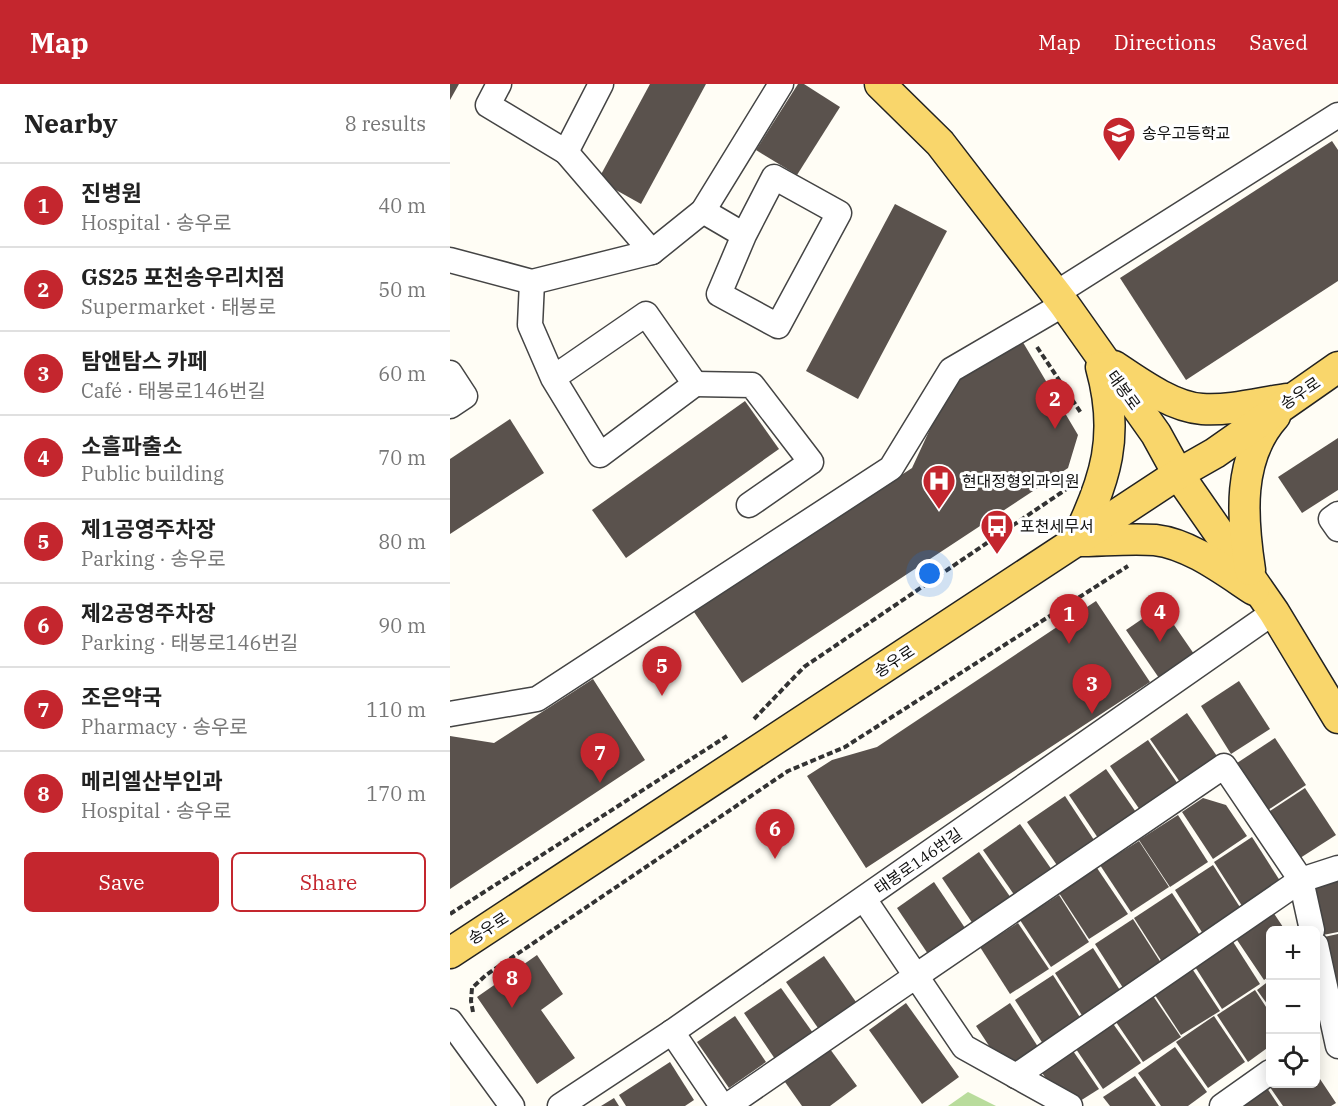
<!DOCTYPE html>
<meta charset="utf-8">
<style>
body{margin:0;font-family:"IBM Plex Serif","Noto Sans KR",serif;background:#f6f6f6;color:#222}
.controls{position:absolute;right:18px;bottom:18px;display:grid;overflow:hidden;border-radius:9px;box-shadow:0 3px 15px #0003}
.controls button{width:54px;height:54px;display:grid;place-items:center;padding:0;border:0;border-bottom:2px solid #e0e0e0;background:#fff;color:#222;font:30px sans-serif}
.you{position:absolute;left:480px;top:490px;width:21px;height:21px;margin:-15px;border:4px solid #fff;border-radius:50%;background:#1a73e8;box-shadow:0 0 0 9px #1a73e833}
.badge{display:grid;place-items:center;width:39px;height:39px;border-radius:50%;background:#c4262e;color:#fff;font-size:20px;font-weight:700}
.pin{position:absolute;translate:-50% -50px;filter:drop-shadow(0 2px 3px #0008)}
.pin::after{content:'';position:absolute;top:32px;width:21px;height:18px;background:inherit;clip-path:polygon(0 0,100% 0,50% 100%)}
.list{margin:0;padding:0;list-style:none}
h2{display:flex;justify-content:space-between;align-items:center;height:78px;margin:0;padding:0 24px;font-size:26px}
h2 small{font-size:20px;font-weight:400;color:#767676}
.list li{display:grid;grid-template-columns:39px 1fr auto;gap:18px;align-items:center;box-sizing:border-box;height:84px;padding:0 24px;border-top:2px solid #e0e0e0}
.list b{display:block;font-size:22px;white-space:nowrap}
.list p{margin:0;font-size:20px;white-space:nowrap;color:#767676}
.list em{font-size:20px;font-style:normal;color:#767676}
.actions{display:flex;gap:12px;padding:18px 24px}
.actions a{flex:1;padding:14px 0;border:2px solid #c4262e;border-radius:9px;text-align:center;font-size:21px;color:#c4262e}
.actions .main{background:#c4262e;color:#fff}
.icon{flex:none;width:33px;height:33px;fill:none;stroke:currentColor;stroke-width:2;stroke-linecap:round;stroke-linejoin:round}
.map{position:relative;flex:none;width:888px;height:1022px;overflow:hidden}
header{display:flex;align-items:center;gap:36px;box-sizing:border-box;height:84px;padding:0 30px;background:#c4262e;color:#fff}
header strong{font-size:28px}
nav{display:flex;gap:33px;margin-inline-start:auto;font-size:21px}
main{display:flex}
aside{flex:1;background:#fff}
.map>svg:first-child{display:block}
</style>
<header>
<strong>Map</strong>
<nav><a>Map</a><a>Directions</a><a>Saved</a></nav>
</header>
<main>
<aside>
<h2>Nearby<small>8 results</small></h2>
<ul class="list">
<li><span class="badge">1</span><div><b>진병원</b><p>Hospital · 송우로</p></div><em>40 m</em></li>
<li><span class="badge">2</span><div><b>GS25 포천송우리치점</b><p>Supermarket · 태봉로</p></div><em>50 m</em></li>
<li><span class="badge">3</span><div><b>탐앤탐스 카페</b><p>Café · 태봉로146번길</p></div><em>60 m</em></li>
<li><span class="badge">4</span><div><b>소흘파출소</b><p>Public building</p></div><em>70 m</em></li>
<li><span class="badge">5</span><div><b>제1공영주차장</b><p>Parking · 송우로</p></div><em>80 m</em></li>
<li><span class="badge">6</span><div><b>제2공영주차장</b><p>Parking · 태봉로146번길</p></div><em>90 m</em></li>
<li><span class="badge">7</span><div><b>조은약국</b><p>Pharmacy · 송우로</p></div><em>110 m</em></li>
<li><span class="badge">8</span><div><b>메리엘산부인과</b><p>Hospital · 송우로</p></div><em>170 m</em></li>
</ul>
<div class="actions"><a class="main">Save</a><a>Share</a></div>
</aside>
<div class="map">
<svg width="888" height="1022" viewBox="0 0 888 1022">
<rect width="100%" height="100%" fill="#fffdf5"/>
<!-- forest -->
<polygon fill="#b9dc9c" points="518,1008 546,1022 498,1022"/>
<!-- building -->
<g fill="#5a524d">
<polygon points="0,0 9,0 0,16"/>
<polygon points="200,0 256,0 191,120 148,96"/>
<polygon points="348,0 354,0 390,23 347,91 306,66"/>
<polygon points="882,57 888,66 888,197 736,296 670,194"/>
<polygon points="445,120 497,147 408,315 356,287"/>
<polygon points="571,255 628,351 618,384 292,599 244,528 462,384 487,330 511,291"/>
<polygon points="295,317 329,365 176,474 142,426"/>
<polygon points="60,335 94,389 0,450 0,375"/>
<polygon points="888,354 888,406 852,429 828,393"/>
<polygon points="646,517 700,598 416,784 357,692 382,676 427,663"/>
<polygon points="711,522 744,570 709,594 676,546"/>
<polygon points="143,595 195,676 0,805 0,652 44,659"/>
<polygon points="789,597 820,645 781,670 751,622"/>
<polygon points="737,629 769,675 732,701 700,655"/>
<polygon points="825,654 856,701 818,726 787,679"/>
<polygon points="698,656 730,703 692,729 660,682"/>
<polygon points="656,685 688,731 650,757 619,711"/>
<polygon points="855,704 886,751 847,776 817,729"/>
<polygon points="615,712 646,759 609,784 577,738"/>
<polygon points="753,714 776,721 797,752 763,775 732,728"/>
<polygon points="728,731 758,778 720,803 689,756"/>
<polygon points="570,740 602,786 565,812 533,766"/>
<polygon points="802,753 832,800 794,825 764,778"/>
<polygon points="689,757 719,803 681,828 650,781"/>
<polygon points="529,768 561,814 523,840 492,794"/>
<polygon points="763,781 793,828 755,853 725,806"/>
<polygon points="647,784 678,830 639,855 609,809"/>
<polygon points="888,795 888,848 873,851 863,799"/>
<polygon points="484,798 515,844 478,870 447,824"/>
<polygon points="722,809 753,856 714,881 684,834"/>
<polygon points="609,811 639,858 601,883 570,836"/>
<polygon points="821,825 835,846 820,846 820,892 814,896 783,850"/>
<polygon points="683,835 713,882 675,907 645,860"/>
<polygon points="568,839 599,885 560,910 530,863"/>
<polygon points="888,850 888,919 874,853"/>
<polygon points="780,853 810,900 772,925 742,878"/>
<polygon points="643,864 673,911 635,936 605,889"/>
<polygon points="87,871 113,910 91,926 125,974 87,1000 27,913"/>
<polygon points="374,872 406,918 368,944 336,898"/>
<polygon points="739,880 770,927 731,951 701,905"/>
<polygon points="603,891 633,938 595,963 565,916"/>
<polygon points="820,896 820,924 807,906"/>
<polygon points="331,904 363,949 325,975 294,929"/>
<polygon points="699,906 731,953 693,978 662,932"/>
<polygon points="805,906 820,929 820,962 798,978 767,931"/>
<polygon points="456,919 509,993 472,1020 419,946"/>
<polygon points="560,919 590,966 569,980 547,974 526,942"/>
<polygon points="285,932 316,978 279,1004 247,958"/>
<polygon points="764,932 795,978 758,1004 726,958"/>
<polygon points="659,934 691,979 653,1005 622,959"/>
<polygon points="619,961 649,1005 630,1017 603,1004 587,982"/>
<polygon points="725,963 757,1008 738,1022 711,1022 688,989"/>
<polygon points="380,965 407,1002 380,1022 352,1022 335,998"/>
<polygon points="220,978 244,1016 235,1022 176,1022 169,1011"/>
<polygon points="866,989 886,1019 881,1022 833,1022 817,999 866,1000"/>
<polygon points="685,992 706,1022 660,1022 653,1013"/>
<polygon points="815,1001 829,1022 784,1022"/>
<polygon points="164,1014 169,1022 151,1022"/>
</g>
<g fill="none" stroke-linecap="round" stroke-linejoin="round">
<defs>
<g id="minor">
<polyline points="49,0 38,21 116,68 202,168"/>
<polyline points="116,68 151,0"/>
<polyline points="253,127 294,151 324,93 389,129 328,242 269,210 294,151"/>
<polyline points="0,176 82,198 202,168 253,127 331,0"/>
<polyline points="82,198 80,241 103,294 150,371 245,300 196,230 103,294"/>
<polyline points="605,210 888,31"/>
<polyline points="0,289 15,312 0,322"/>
<polyline points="245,300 302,301 361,378 299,421"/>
<polyline points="888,430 881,435 888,445"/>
<polyline points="0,630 87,615 441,384 501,286 614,220"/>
<polyline points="414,815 466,892 774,682 851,796 862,846"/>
<polyline points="866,861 888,962"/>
<polyline points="0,937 62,1022"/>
<polyline points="222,948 272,1022"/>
<polyline points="566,992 851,796 888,784"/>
<polyline points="110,1022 222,948 824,528"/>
<polyline points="277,1022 466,892 514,963 620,1022"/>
<polyline points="772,1022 820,988"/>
</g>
<g id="major">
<polyline points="430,0 490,59 614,220 706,350 728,390 824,528 888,634"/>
<path d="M664,282C688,298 722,323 752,325C779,327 809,319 836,315"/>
<path d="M651,283C670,351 656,396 626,457C652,457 680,454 705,456C740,460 775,487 804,506"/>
<path d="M800,486C792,434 787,374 825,332"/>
<polyline points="0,869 728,390 765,369 888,283"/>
</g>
</defs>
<!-- minor casing -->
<use href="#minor" stroke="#444" stroke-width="27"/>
<!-- major casing -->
<use href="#major" stroke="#222" stroke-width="33"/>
<!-- path -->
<g stroke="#333" stroke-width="4" stroke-dasharray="6 3" stroke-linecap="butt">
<polyline points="587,263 631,329"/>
<polyline points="304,635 354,583 621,402"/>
<polyline points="0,830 277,652"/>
<polyline points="23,928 21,917 22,904 36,891 338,687 395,663 678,482"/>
</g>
<!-- minor -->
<use href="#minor" stroke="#fff" stroke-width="24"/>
<!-- major -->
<use href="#major" stroke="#f9d66b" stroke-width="30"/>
</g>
<!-- icons -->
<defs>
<symbol id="school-pin" viewBox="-11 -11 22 30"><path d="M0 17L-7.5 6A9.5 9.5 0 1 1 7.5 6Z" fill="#c4262e" stroke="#fff"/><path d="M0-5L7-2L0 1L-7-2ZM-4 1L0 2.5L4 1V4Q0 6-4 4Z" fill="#fff"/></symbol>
<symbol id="hospital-pin" viewBox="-11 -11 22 30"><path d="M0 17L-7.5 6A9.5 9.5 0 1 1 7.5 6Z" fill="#c4262e" stroke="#fff"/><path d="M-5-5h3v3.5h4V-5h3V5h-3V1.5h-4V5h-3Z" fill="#fff"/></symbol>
<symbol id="bus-pin" viewBox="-11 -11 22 30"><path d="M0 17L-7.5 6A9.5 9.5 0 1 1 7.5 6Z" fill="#c4262e" stroke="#fff"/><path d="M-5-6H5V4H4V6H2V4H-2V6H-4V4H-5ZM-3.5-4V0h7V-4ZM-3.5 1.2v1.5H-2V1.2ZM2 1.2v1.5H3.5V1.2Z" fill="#fff"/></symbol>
</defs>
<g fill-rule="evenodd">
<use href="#school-pin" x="650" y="30" width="38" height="52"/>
<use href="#hospital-pin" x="470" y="378" width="38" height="52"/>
<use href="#bus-pin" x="528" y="423" width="38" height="52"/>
</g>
<g text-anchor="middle" stroke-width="6" stroke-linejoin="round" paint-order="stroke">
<!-- poi labels -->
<g font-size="16" fill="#111" stroke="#fff" text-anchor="start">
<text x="692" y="55">송우고등학교</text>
<text x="512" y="403">현대정형외과의원</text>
<text x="570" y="448">포천세무서</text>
</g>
<!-- street labels -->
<g font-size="16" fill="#111" stroke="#fff">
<text transform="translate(674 306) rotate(54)" y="6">태봉로</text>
<text transform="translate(850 309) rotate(-34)" y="6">송우로</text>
<text transform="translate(444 577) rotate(-33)" y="6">송우로</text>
<text transform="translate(468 777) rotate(-35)" y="6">태봉로146번길</text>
<text transform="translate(38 844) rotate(-33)" y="6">송우로</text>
</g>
</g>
</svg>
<div class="controls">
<button>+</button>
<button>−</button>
<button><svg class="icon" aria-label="locate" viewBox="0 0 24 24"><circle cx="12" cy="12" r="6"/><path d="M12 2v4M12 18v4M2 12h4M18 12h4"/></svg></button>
</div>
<div class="you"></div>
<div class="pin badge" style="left:619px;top:560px">1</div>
<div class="pin badge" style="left:605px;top:345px">2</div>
<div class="pin badge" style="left:642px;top:630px">3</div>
<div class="pin badge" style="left:710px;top:558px">4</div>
<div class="pin badge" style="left:212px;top:612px">5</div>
<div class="pin badge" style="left:325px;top:775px">6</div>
<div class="pin badge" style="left:150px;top:699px">7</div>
<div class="pin badge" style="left:62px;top:924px">8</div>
</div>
</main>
